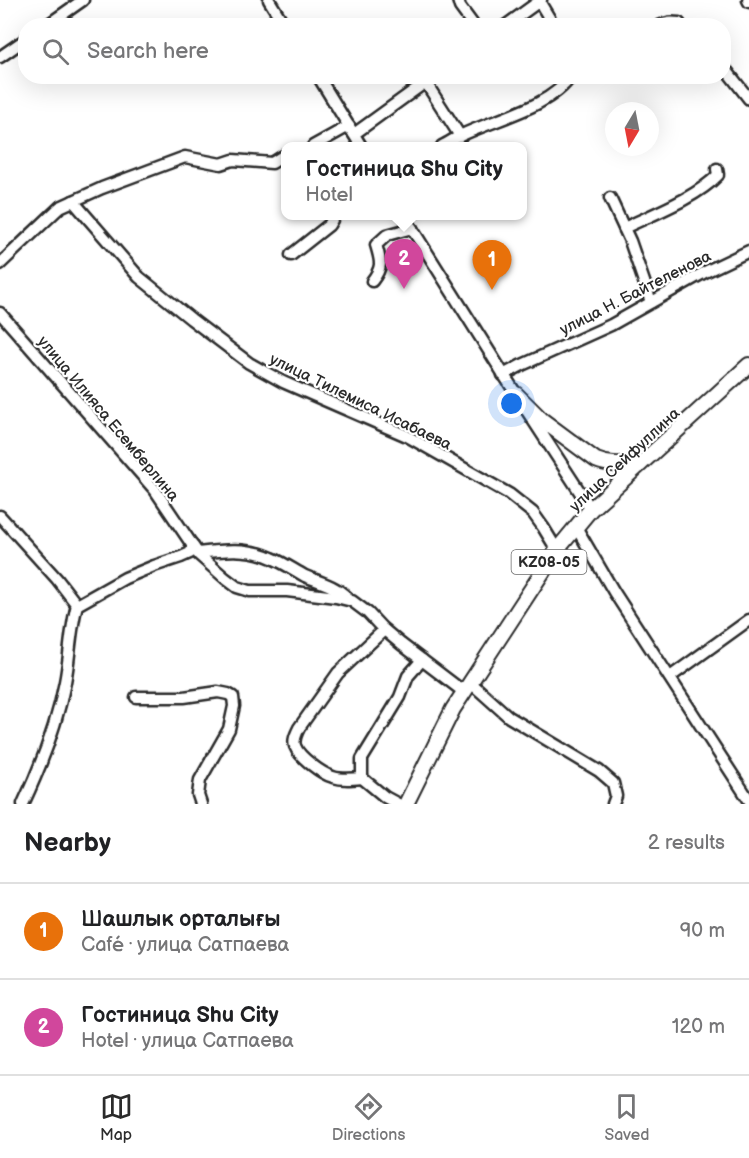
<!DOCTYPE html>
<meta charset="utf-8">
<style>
body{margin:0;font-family:"Balsamiq Sans",sans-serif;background:#f6f6f6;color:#202124}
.compass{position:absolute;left:605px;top:102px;width:54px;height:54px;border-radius:50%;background:#fff;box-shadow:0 6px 24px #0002;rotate:190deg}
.you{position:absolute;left:512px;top:404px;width:21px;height:21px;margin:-15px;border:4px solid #fff;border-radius:50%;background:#1a73e8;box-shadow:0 0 0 9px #1a73e833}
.badge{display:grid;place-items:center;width:39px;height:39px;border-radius:50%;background:#2b2b2b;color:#fff;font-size:20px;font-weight:700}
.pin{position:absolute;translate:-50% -50px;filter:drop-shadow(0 2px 3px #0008)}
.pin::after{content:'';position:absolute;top:32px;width:21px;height:18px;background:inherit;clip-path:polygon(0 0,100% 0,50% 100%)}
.popup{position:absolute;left:281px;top:142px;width:246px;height:78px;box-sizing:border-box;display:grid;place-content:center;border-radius:12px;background:#fff;filter:drop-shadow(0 2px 4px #0005);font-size:20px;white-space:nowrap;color:#757577}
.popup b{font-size:22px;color:#202124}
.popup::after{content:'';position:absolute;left:50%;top:100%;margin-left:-12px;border:12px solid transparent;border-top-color:#fff}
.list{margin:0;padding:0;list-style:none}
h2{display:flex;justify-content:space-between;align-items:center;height:78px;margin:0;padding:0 24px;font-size:26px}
h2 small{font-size:20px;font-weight:400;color:#757577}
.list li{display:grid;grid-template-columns:39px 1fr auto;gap:18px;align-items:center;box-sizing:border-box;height:96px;padding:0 24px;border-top:2px solid #e0e0e0}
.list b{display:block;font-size:22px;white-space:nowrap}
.list p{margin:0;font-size:20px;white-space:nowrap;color:#757577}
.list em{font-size:20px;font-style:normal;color:#757577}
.icon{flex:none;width:33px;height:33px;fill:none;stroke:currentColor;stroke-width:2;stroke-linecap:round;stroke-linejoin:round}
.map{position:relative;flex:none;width:749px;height:804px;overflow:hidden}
.search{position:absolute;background:#fff;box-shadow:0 6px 24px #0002;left:18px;right:18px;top:18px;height:66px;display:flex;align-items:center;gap:15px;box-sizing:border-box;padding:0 21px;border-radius:24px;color:#757577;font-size:22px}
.sheet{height:270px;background:#fff}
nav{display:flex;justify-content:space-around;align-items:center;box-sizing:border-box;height:84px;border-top:2px solid #e0e0e0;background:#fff;font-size:16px;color:#757577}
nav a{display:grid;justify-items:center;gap:3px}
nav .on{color:#2b2b2b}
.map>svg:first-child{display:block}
</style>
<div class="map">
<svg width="749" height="804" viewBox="0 0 749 804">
<rect width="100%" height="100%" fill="#fff"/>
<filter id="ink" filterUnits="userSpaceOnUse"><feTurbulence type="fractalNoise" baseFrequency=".0167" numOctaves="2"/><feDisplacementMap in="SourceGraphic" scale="12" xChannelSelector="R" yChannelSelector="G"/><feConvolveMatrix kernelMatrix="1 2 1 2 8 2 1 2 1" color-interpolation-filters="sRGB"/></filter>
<g filter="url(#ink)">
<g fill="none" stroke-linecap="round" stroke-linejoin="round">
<defs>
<g id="minor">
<polyline points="269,0 285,26"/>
<polyline points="458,0 460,7 474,26"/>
<polyline points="748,0 749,2"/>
<polyline points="539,1 554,26"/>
<polyline points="46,26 83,0"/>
<polyline points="505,26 541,0"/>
<path d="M659,26C667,22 671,22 679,23L681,26"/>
<polyline points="0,57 26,39"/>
<polyline points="724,67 749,99"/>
<polyline points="318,76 361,146"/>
<polyline points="426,83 460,136"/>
<polyline points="354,134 434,76"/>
<polyline points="313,146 349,126"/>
<path d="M442,146C449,143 455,138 462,135C495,119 551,107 571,76"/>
<polyline points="610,198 630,241 651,302"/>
<polyline points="73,201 139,277 191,319 249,363 283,382 407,436 509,494 533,513 543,527 557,550"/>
<polyline points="404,216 516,394 591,509"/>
<path d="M624,228C653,214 696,198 718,175L717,169"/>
<polyline points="291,255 329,225 332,220 332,216"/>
<polyline points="0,264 60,207 102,188 185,157 221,164 233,160 272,163 283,156 286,155"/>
<path d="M372,281C383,267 381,262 376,245L387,235L412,228"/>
<polyline points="0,313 155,490 199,555 225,578 237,587 250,591 287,591 336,597 352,601 368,613 382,628 401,644 464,692"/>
<polyline points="503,375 522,365 611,325 705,272 749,251"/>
<polyline points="0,516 57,579 77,605"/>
<polyline points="576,527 614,592 749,800"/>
<path d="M198,553C223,550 248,547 272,558C284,563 294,570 305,576C320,582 335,586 347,597"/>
<polyline points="670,677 749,620"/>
<polyline points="470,682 509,717 599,771 613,783 616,796 613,804"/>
<polyline points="136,697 184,697 218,692 228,694 233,697 234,706 229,729 200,780 198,795 201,804"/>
<path d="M362,778C352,779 342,780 333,777C322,774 299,757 295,746C293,740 296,734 299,728L338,673L384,630"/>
<path d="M23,804C41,766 57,724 65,682C70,657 70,630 77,605L125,578L154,566L181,557L190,553L192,549V544"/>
<polyline points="398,804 385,797 362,778 362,759 400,697 408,676 422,660"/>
</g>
<g id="major">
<path d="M516,394L542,420L596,460C610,466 625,464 640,464"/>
<polyline points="406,804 453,709 557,550 591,509 749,365"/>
</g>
</defs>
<!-- minor casing -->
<use href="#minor" stroke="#2b2b2b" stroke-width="15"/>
<!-- major casing -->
<use href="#major" stroke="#2b2b2b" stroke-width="18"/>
<!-- minor -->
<use href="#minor" stroke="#fff" stroke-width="10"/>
<!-- major -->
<use href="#major" stroke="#fff" stroke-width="14"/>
</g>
</g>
<g text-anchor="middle" stroke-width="4.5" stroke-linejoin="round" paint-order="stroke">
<!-- shield labels -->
<rect fill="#fff" stroke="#6b6b6b" stroke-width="1.5" x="511.5" y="550" width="75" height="24" rx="4.5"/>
<g font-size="15" font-weight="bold" fill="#2b2b2b">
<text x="549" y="567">KZ08-05</text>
</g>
<!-- street labels -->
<g font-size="16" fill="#2b2b2b" stroke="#fff">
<text transform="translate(635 292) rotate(-27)" y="6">улица Н. Байтеленова</text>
<text transform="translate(361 401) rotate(26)" y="6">улица Тилемиса Исабаева</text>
<text transform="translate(109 418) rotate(50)" y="6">улица Илияса Есемберлина</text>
<text transform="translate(624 459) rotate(-43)" y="6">улица Сейфуллина</text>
</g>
</g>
</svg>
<svg class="compass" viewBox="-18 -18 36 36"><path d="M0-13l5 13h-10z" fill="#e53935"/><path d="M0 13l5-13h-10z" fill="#757577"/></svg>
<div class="you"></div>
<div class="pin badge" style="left:492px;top:290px;background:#e8710a">1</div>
<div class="pin badge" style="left:404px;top:289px;background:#d1479c">2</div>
<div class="popup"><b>Гостиница Shu City</b>Hotel</div>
<div class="search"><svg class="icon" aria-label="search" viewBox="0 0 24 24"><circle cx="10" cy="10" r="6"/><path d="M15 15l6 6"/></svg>Search here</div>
</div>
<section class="sheet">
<h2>Nearby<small>2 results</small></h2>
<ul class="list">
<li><span class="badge" style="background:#e8710a">1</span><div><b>Шашлык орталығы</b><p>Café · улица Сатпаева</p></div><em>90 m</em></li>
<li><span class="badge" style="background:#d1479c">2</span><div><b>Гостиница Shu City</b><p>Hotel · улица Сатпаева</p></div><em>120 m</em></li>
</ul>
</section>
<nav>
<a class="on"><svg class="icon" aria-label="map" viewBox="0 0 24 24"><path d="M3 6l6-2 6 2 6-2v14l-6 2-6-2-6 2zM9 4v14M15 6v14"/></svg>Map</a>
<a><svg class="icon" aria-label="directions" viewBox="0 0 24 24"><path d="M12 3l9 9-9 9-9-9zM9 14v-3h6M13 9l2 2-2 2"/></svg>Directions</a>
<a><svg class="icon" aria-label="saved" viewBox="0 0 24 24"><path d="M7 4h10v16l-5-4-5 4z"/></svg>Saved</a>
</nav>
